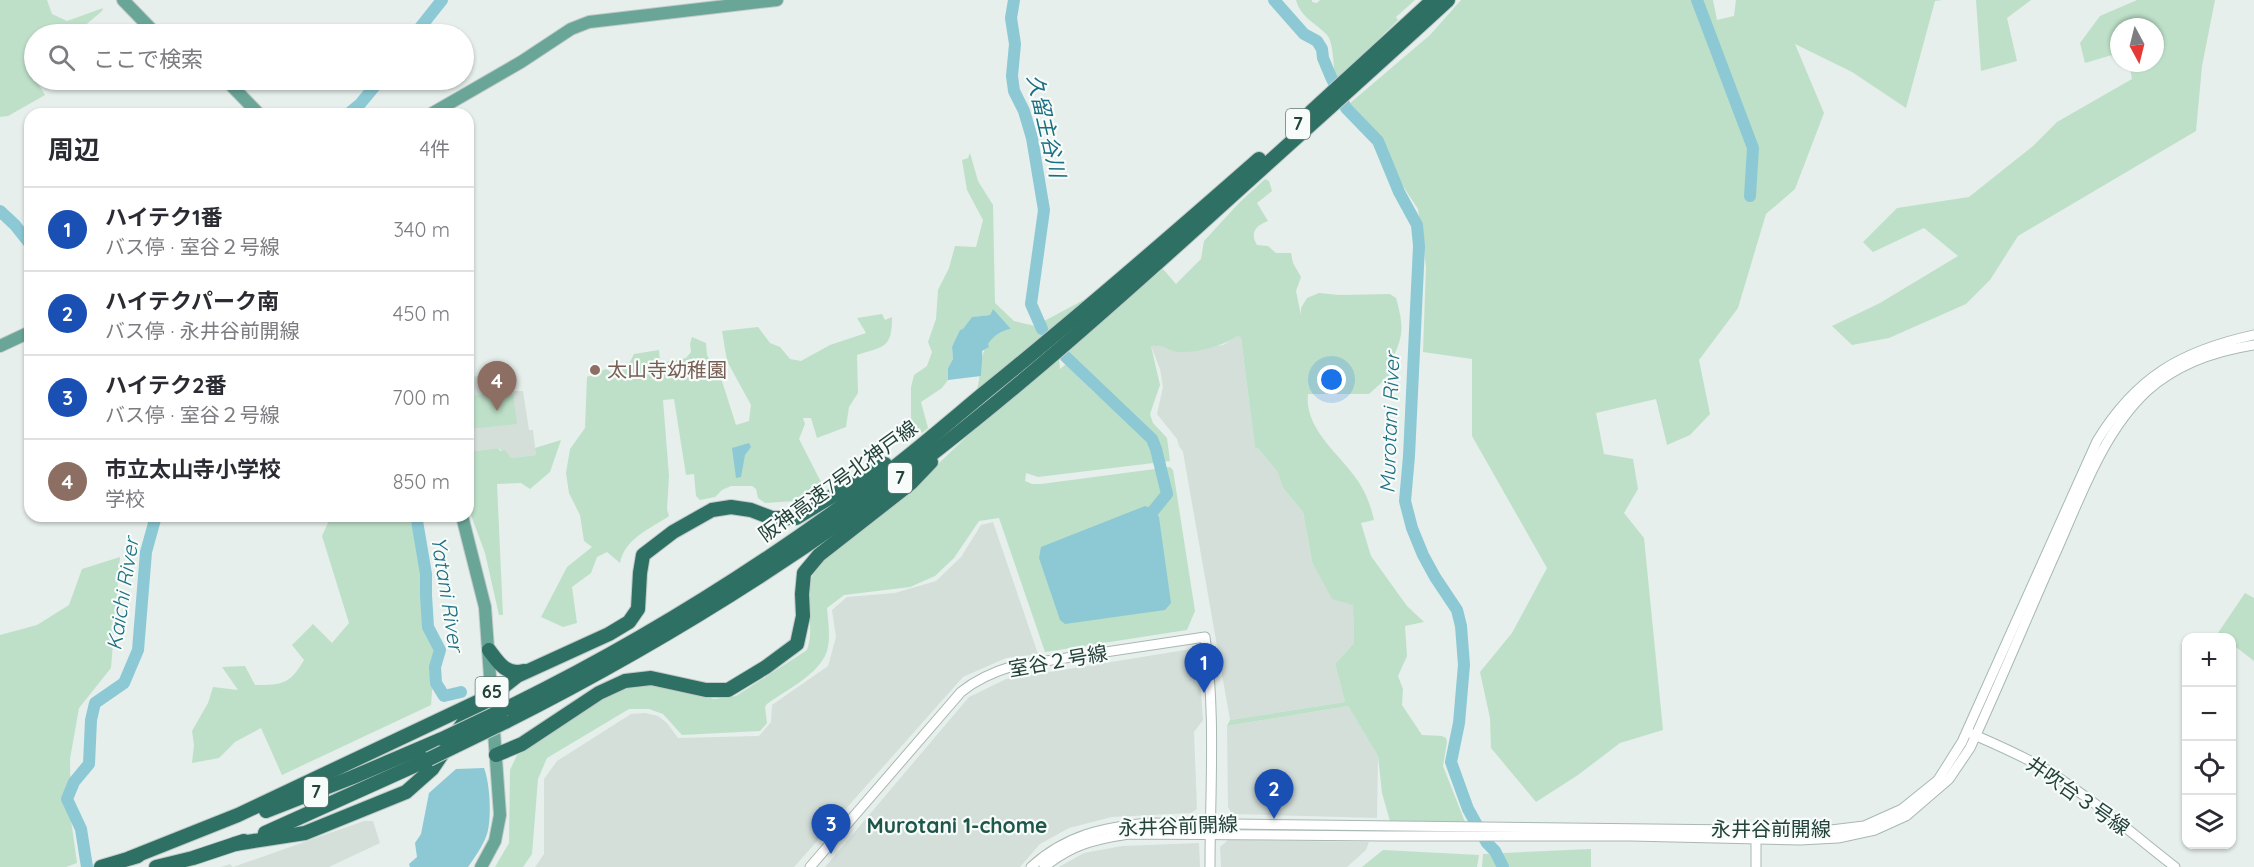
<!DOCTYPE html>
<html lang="ja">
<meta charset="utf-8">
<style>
body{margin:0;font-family:Quicksand,"Noto Sans JP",sans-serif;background:#f7f7f7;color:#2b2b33}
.controls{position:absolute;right:18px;bottom:18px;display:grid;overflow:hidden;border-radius:12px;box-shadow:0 2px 4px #0004}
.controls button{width:54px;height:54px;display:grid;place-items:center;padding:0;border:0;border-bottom:2px solid #e1e1e2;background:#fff;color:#2b2b33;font:30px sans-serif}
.compass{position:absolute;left:2110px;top:18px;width:54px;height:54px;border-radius:50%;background:#fff;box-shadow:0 2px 4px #0004;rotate:173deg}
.you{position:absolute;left:1332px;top:380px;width:21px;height:21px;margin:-15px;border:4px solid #fff;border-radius:50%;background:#1a73e8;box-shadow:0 0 0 9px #1a73e833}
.badge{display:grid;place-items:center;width:39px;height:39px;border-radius:50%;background:#875345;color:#fff;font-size:20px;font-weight:700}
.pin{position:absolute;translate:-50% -50px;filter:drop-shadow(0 2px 3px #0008)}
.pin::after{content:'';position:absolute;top:32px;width:21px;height:18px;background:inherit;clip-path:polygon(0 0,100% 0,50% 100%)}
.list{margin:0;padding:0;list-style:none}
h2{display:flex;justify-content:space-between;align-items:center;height:78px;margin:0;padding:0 24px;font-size:26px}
h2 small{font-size:20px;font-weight:400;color:#7c7c81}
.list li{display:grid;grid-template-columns:39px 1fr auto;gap:18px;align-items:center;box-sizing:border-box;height:84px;padding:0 24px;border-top:2px solid #e1e1e2}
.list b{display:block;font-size:22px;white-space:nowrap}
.list p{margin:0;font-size:20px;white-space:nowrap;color:#7c7c81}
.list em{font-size:20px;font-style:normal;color:#7c7c81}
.icon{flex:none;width:33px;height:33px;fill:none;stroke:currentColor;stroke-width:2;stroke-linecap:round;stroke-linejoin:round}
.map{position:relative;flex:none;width:2254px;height:867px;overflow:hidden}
.search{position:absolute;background:#fff;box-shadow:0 2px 4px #0004;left:24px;top:24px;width:450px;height:66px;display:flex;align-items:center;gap:15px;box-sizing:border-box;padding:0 21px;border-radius:33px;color:#7c7c81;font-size:22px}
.panel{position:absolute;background:#fff;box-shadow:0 2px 4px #0004;left:24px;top:108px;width:450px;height:414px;border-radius:18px}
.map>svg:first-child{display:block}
</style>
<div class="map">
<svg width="2254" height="867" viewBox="0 0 2254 867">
<rect width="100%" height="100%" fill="#e6efeb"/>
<!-- built -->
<g fill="#d4dfda">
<polygon points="1238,336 1241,338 1255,448 1259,449 1279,472 1283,488 1303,512 1312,562 1353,605 1354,643 1335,664 1345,702 1230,720 1183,452 1179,446 1177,439 1157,414 1163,387 1160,369 1151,346 1161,344 1177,352 1223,345"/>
<polygon points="506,366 508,391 523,391 529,430 533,430 536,455 511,458 498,448 468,452 468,379"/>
<polygon points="993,522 1038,654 1006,658 963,677 794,867 535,867 544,854 544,779 557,761 631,714 645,713 658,716 667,723 678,738 759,736 771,722 772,705 828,666 836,637 832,610 847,597 895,593 936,581 961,557 981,525"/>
<polygon points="1191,649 1198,654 1203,720 1194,732 1197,809 1191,813 1112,817 1069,828 1040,844 1020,867 825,867 969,697 1006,679"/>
<polygon points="1348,706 1378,756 1377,818 1232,814 1228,807 1227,726"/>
<polygon points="364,821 373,821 380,843 329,867 221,867 230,864 233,867"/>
<polygon points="1228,840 1369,842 1366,850 1347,867 1221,867 1220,847"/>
<polygon points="1199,843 1200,867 1059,867 1084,853 1122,846"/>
</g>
<!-- green -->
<g fill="#bee0c8">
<polygon points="0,0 47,0 52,14 67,21 103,8 102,11 82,28 87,34 34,34 34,69 31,72 45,95 8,116 0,117"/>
<path d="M1296,0H1312V2L1317,3L1320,0H1415L1396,17L1398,20L1336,81C1333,68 1334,43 1327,35C1315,22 1301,18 1296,0Z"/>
<polygon points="1461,0 1713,0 1717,20 1734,16 1736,0 1942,0 1935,1 1906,108 1852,72 1795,44 1824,113 1795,189 1766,214 1738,308 1699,360 1710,414 1690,435 1667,445 1656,399 1596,413 1604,454 1633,459 1638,489 1624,513 1644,538 1663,730 1620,743 1578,775 1536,802 1491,748 1490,718 1480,672 1512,633 1547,568 1472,436 1472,359 1423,352 1426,266 1418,209 1349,104 1430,35"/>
<polygon points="1976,0 2031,0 2007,18 2017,61 1981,71"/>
<polygon points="2137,0 2215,0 2202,66 2196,131 2018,236 1990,280 1966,304 1889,338 1852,345 1832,326 1880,303 1958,256 1924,228 1873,252 1863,242 1897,208 1969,197 2033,146 2057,122 2132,79 2129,63 2155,63 2155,27 2119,27 2119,53 2085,63 2080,43 2100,16"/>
<path d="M970,153L978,181L993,205L995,303L1014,321L1035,326L1102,290L977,390C984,363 976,337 1011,329L993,310L990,315L972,317L952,347L953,359L948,368V380L942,388L921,402L928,428L922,433L911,419V387L914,375L927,366L932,352L928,342L936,319L938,290L949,268L955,246L976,247L983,220L967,190L962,160L968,158Z"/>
<path d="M1265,179L1269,181L1272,191L1257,203L1268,221C1257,225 1249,232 1257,245L1268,246L1276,253H1291L1293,263L1301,277L1296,291L1301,315V308L1307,298L1319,293L1339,295L1390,294L1396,298C1404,327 1404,335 1391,362L1401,365L1369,394H1308C1304,429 1340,454 1358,481C1366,493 1371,506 1374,520L1361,523L1371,556L1407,606L1424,622L1405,626L1407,656L1398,676L1403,689L1402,705L1422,735L1442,736L1446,738L1447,742L1443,766L1465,822L1390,821L1382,793L1378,756L1348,706L1227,726L1230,720L1345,702L1335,664L1354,643L1353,605L1332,599L1312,562L1303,512L1283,488L1278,472L1259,449L1255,448L1241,338L1238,336C1222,346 1198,353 1178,352C1167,351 1166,344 1151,346L1160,385L1150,414L1153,423L1167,438L1170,461L1038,477L1026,473L1025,481L1032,484H1041L1170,467L1173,470L1195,611L1187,630L1045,652L999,518L979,521L954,558L935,576L910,587L844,595L827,608C828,623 832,642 825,656C814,677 786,690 767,704L765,707L767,723L760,731L682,735L663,714L649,709H629L547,758L538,779L532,854L523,867H495L509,843L510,770L517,755L621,688L657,683L714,699L736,696L807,650C814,631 807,611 809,592C810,581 813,573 818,564L917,484L983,421L1055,360L1059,359L1060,369L1066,364L1092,390L1148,441L1153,451H1160L1154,437L1064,352L1163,269L1176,284L1201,259L1204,241L1239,203Z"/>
<path d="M882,314L885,320L892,317C892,349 884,346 857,355L858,393L849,407L846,427L817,438L811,418H803L805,424L799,439L821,482L795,501L765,503L758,498L756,489L752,486H731L722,490L715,497L700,500L696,496L694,474L686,475L674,399L663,400L669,476L667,509L669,516C650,529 625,538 620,563L607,552L597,557L591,573L572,587L577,623L563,627L541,617L567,567L592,547L584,541L580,515L569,493L566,473L570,449L585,428L587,377L606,369L612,373L630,362L634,354L659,350L660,363L686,358L691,352L690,344L692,337L706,343L707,355L722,381L736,425L749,421L751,405L727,361L722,331L758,327L770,343L780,347L790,359L801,361L830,345L866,333L857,318Z"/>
<polygon points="483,394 513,394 517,424 469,429 468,397"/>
<polygon points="561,440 550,472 530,489 521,483 497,484 503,615 499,615 485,553 468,507 468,452 498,448 500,451 505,450 511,458 536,455 535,448"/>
<path d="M331,516H407L418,537L435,653L431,705L282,775L261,728L235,742L219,758L192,763L194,745L192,731L208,703L213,687L238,690L222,667L245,666L255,685C283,685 290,684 304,660L292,645L313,624L332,643L349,623L322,536Z"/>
<polygon points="120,557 111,668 79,708 70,759 71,820 77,863 66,867 0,867 0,635 37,625 69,605 82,569"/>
<polygon points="2245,593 2254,598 2254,661 2232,644 2232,638 2223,637 2218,633"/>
<polygon points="1591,849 1591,867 1482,867 1483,854"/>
<polygon points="1383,850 1479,855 1477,867 1362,867"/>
</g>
<!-- water -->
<g fill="#8cc9d5">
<path d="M993,309L1011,329C1001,331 994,335 988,344L989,347L982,351C983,355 981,371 981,376L948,380V368L953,359L952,347L960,330L963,329L972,317L990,315Z"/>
<polygon points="749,443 751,447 745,455 741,477 736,478 732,448"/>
<polygon points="1145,506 1153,509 1159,517 1171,603 1165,610 1065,624 1060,620 1039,558 1041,547"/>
<path d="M484,768C490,783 492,819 487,834C483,846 475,857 468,867H410L409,864L417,857L415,843L421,834L429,793L456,769Z"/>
</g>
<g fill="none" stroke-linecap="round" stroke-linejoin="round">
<!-- river -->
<g stroke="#8cc9d5" stroke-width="12">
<polyline points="1014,0 1011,18 1015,44 1012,76 1014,91 1024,111 1032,138 1044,210 1031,304 1042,329"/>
<polyline points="1274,0 1304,34 1317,41 1322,49 1323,58 1331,77 1346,108 1378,141 1399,192 1417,225 1419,246 1409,456 1405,501 1412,528 1423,555 1435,577 1457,610 1461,626 1464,665 1459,723 1451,762 1468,809 1487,843 1495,851 1503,867"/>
<polyline points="1697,0 1753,148 1750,196"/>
<polyline points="415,34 442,0"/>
<polyline points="348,114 360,104 380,80"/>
<polyline points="0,211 15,225 30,244"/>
<polyline points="1066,357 1152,439 1156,449 1167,494 1145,521"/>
<polyline points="414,516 417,521 426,574 426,595 428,627 440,650 435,667 436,683 444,696 461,692"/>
<polyline points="87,867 81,829 67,799 74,782 89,764 91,720 95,703 124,683 138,650 146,552 156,516"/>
</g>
<defs>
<g id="minor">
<path d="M1970,733C1995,744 2021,755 2045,769C2091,798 2133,834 2175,867"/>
<path d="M810,867L961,692C977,679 993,672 1013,666L1205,637C1216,713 1210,790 1210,867"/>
<path d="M1031,867C1066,835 1104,827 1149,823L1823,831L1864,826L1902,809L1938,780L1962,742L2097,441C2136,377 2181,351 2254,335"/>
<path d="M1044,867C1072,845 1094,839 1129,834L1386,836H1631L1800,840L1838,838L1875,830L1906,816L1949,779L1970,748C2000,683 2027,617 2056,552C2080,498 2103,432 2147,391C2176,365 2215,351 2254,345"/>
<polyline points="1756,867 1756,835"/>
</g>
<g id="major">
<polyline points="123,0 156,34"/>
<polyline points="226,80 259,114"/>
<polyline points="431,114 521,62 571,29 589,22 777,0"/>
<polyline points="0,346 30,332"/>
<polyline points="462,516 485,607 500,815 495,841 481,867"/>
</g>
<g id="highway">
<polyline points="1311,112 1433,0"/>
<path d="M489,650C498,662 506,676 524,671"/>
<polyline points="493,700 503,687 517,676 609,634 629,622 638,609 640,573 643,555 673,532 712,510 731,507 751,510 772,518 796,518 885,464"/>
<path d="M505,709C641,643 771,561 892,469C923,445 953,419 983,394C1077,318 1168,239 1259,159"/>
<path d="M505,722C624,662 740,593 849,516C982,421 1105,311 1226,201C1300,134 1374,68 1448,0"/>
<polyline points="496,755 522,744 599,693 625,681 651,678 706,690 728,690 766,667 797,644 803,616 802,594 804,573 819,555 911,483 931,462"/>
<polyline points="266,811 353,777 442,739"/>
<polyline points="265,833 429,759"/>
<polyline points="235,844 305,833 406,792 432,769 468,716 485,706"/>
<polyline points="130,858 238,815 492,695"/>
<polyline points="101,867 138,856"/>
<polyline points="156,867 193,858 244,841"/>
</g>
</defs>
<!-- minor casing -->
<use href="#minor" stroke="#a8b8b2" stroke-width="11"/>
<!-- major casing -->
<use href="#major" stroke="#c1cac8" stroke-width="14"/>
<!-- highway casing -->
<use href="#highway" stroke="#c1cac8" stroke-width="16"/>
<!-- minor -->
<use href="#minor" stroke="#fff" stroke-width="9"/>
<!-- major -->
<use href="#major" stroke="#69a697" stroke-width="12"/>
<!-- highway -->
<use href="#highway" stroke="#2e7063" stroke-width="14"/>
<defs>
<g id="highway-bridge">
<polyline points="442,739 505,709"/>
<polyline points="429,759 505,722"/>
</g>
</defs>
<!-- highway-bridge casing -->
<use href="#highway-bridge" stroke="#c1cac8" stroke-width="16" stroke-linecap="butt"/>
<!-- highway-bridge -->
<use href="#highway-bridge" stroke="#2e7063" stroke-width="14"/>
</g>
<!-- markers -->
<circle fill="#8d6e63" stroke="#f7fbf9" stroke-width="2" cx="595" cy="370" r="6"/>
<g text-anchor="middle" stroke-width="4.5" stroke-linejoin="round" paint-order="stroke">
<!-- shield labels -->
<g fill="#f7fbf9" stroke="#637a73" stroke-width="1.5">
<rect x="1286" y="109" width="24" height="30" rx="4.5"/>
<rect x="888" y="463" width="24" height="30" rx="4.5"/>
<rect x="475.5" y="677" width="33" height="30" rx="4.5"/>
<rect x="304" y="777" width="24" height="30" rx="4.5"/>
</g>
<g font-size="18" font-weight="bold" fill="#23423a">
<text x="1298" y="130">7</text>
<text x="900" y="484">7</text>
<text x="492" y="698">65</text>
<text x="316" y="798">7</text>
</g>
<!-- education labels -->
<g font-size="20" fill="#785e54" stroke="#f7fbf9" text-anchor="start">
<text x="607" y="377">太山寺幼稚園</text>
</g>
<!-- street labels -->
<g font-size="20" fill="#23423a" stroke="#f7fbf9">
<text transform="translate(838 481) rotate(-36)" y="7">阪神高速7号北神戸線</text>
<text transform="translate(1058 661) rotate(-10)" y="7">室谷２号線</text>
<text transform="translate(2078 796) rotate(35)" y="7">井吹台３号線</text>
<text transform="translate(1178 826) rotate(-2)" y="7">永井谷前開線</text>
<text x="1771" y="836">永井谷前開線</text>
</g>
<!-- water labels -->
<g font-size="21" font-style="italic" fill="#1a6f81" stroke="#f7fbf9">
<text transform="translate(1046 126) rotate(77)" y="7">久留主谷川</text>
<text transform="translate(1390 423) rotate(-88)" y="7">Murotani River</text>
<text transform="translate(123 594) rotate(-81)" y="7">Kaichi River</text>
<text transform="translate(447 594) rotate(81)" y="7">Yatani River</text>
</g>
<!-- neighbourhood labels -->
<g font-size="21" font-weight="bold" fill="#1e5649" stroke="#f7fbf9">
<text x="957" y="833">Murotani 1-chome</text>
</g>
</g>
</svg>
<div class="controls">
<button>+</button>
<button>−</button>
<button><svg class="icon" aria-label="locate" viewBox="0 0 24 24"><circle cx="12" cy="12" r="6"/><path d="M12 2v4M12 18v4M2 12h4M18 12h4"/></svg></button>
<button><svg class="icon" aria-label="layers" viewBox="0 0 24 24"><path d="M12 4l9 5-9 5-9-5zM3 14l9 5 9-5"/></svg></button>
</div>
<svg class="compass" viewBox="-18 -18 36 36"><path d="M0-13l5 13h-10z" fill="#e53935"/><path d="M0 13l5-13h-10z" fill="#7c7c81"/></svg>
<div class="you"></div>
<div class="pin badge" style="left:1204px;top:693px;background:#1a4fb4">1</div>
<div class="pin badge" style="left:1274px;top:819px;background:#1a4fb4">2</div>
<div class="pin badge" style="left:831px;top:854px;background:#1a4fb4">3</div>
<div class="pin badge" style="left:497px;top:411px;background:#8d6e63">4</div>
<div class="search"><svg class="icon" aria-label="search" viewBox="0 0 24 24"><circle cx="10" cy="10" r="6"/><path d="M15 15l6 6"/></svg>ここで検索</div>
<section class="panel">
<h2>周辺<small>4件</small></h2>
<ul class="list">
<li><span class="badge" style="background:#1a4fb4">1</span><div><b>ハイテク1番</b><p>バス停 · 室谷２号線</p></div><em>340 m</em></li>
<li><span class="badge" style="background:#1a4fb4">2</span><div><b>ハイテクパーク南</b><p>バス停 · 永井谷前開線</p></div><em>450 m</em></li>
<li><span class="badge" style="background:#1a4fb4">3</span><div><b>ハイテク2番</b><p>バス停 · 室谷２号線</p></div><em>700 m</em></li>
<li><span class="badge" style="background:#8d6e63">4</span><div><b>市立太山寺小学校</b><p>学校</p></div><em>850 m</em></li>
</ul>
</section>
</div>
